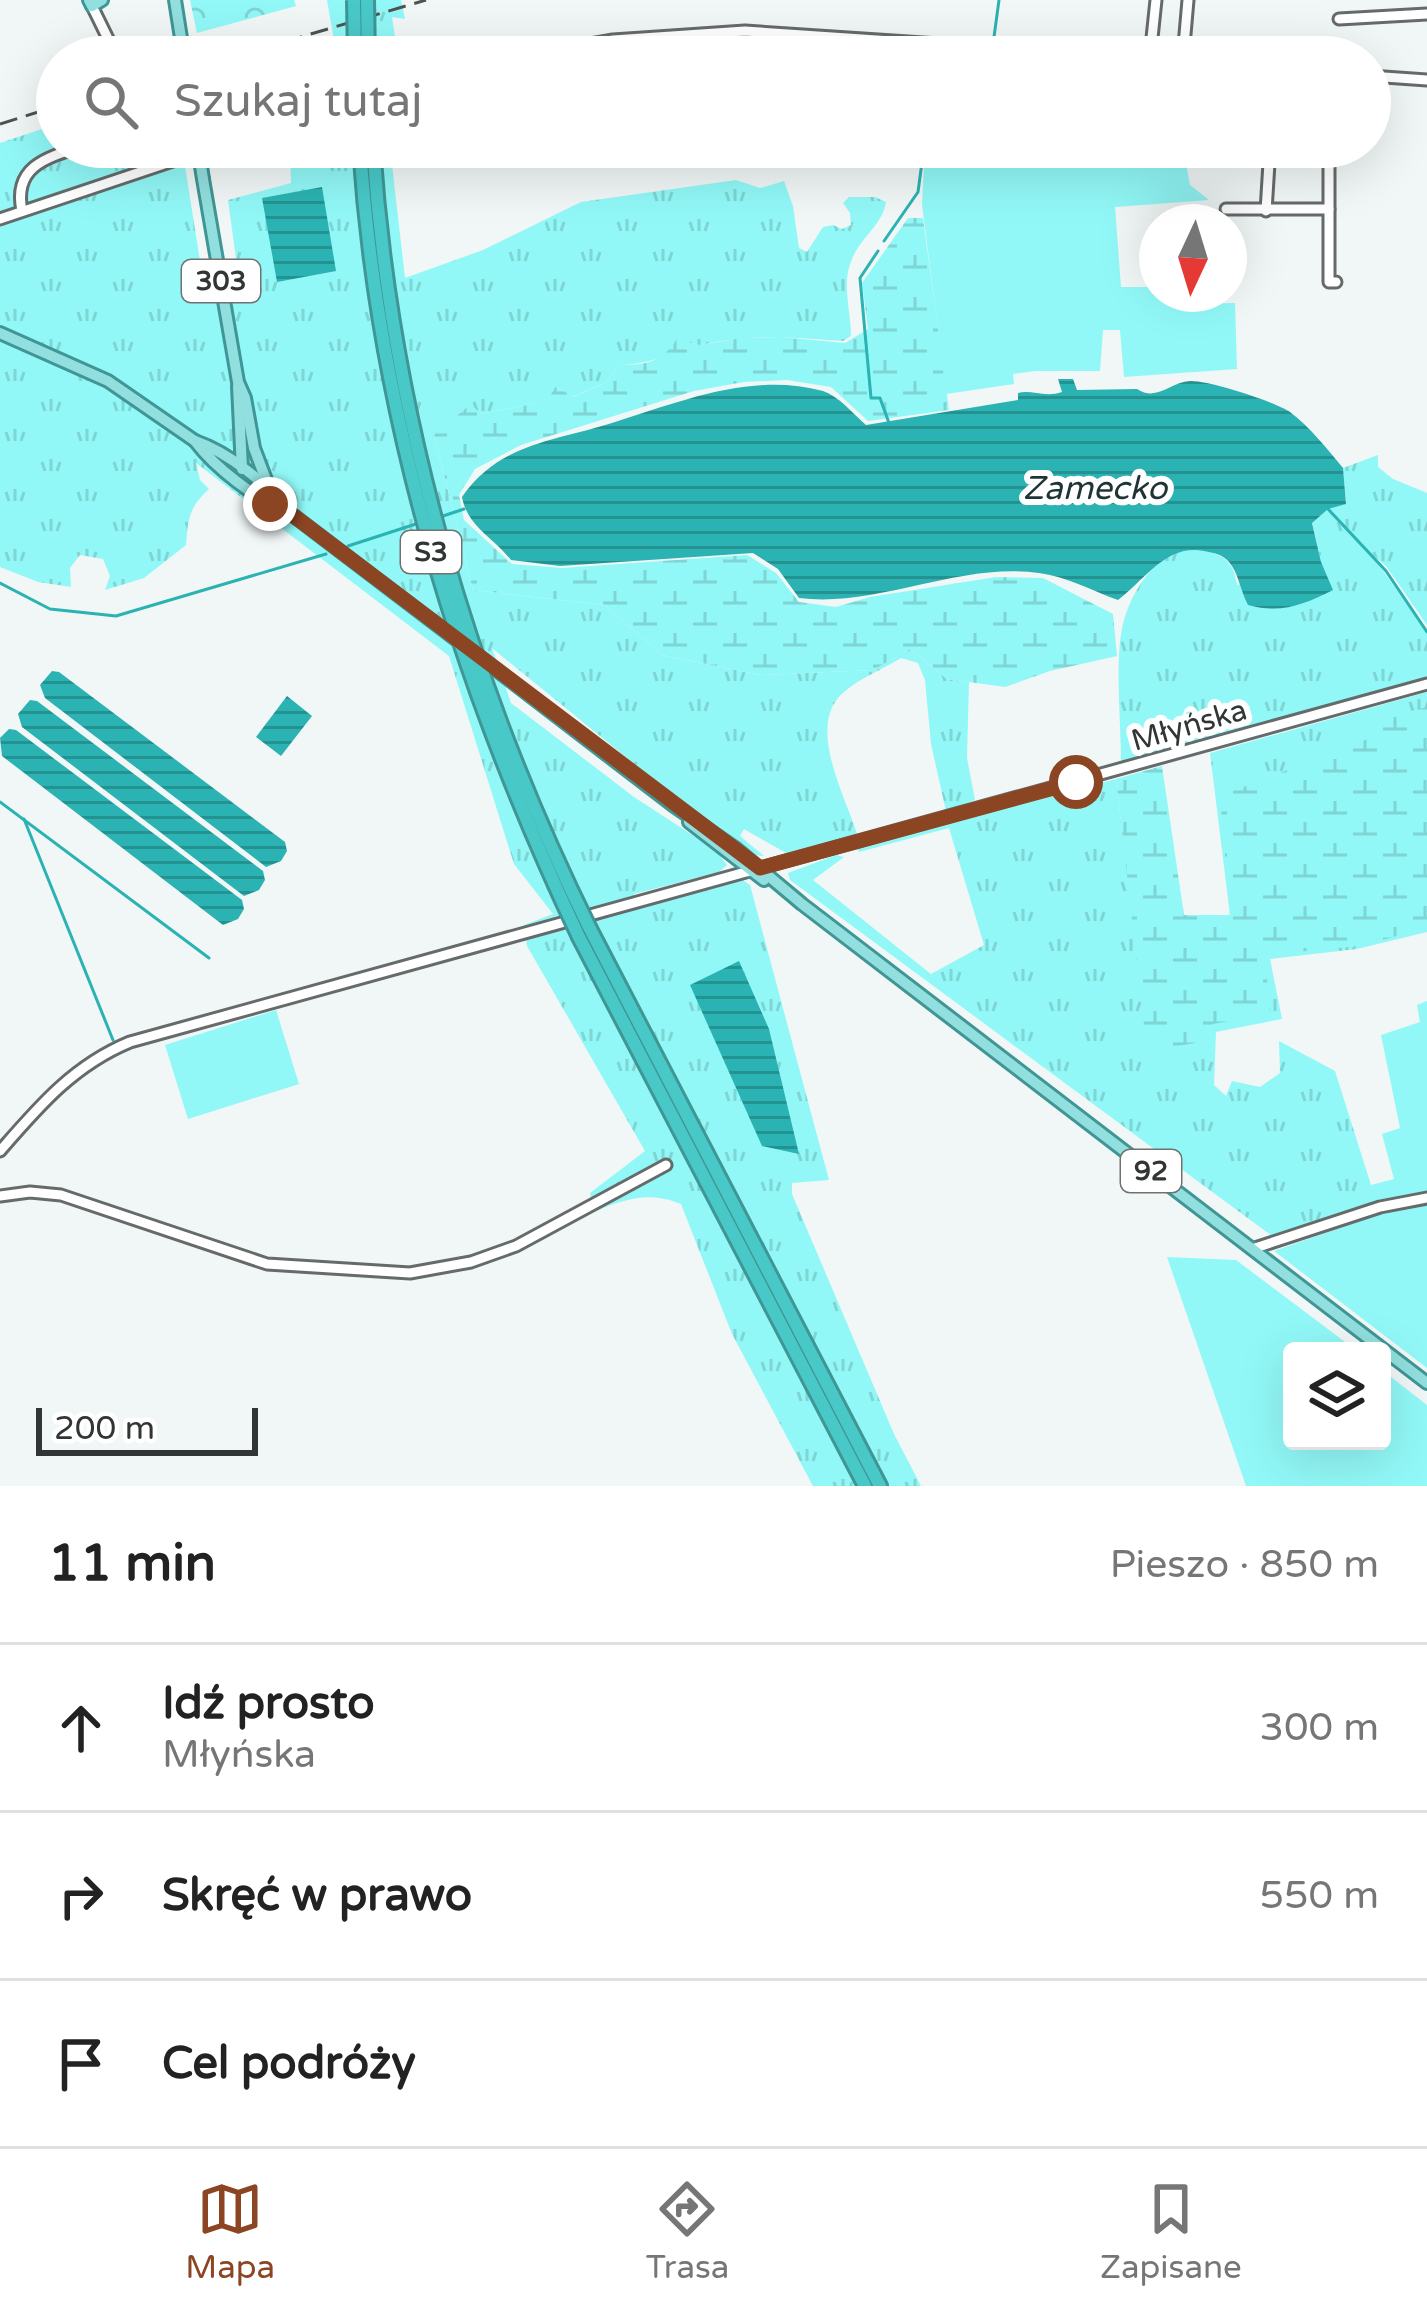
<!DOCTYPE html>
<html lang="pl">
<meta charset="utf-8">
<style>
body{margin:0;font-family:"Varela Round",sans-serif;background:#f6f6f6;color:#222}
.controls{position:absolute;right:36px;bottom:36px;display:grid;overflow:hidden;border-radius:12px;box-shadow:0 12px 48px #0002}
.controls button{width:108px;height:108px;display:grid;place-items:center;padding:0;border:0;border-bottom:3px solid #e0e0e0;background:#fff;color:#222;font:60px sans-serif}
.compass{position:absolute;left:1139px;top:204px;width:108px;height:108px;border-radius:50%;background:#fff;box-shadow:0 12px 48px #0002;rotate:184deg}
.scale{position:absolute;left:36px;bottom:30px;width:222px;box-sizing:border-box;padding-left:12px;border:6px solid #323535;border-top:0;font-size:33px;line-height:42px;white-space:nowrap;color:#323535;-webkit-text-stroke:9px #fff;paint-order:stroke}
.stop{position:absolute;width:36px;height:36px;margin:-27px;border:9px solid #8c4522;border-radius:50%;background:#fff}
.stop.end{background:#8c4522;border-color:#fff;box-shadow:0 3px 12px #0008}
.list{margin:0;padding:0;list-style:none}
h2{display:flex;justify-content:space-between;align-items:center;height:156px;margin:0;padding:0 48px;font-size:51px}
h2 small{font-size:39px;font-weight:400;color:#767676}
.list li{display:grid;grid-template-columns:78px 1fr auto;gap:36px;align-items:center;box-sizing:border-box;height:168px;padding:0 48px;border-top:3px solid #e0e0e0}
.list b{display:block;font-size:45px;white-space:nowrap}
.list p{margin:0;font-size:39px;white-space:nowrap;color:#767676}
.list em{font-size:39px;font-style:normal;color:#767676}
.icon{flex:none;width:66px;height:66px;fill:none;stroke:currentColor;stroke-width:2;stroke-linecap:round;stroke-linejoin:round}
.map{position:relative;flex:none;width:1427px;height:1486px;overflow:hidden}
.search{position:absolute;background:#fff;box-shadow:0 12px 48px #0002;left:36px;right:36px;top:36px;height:132px;display:flex;align-items:center;gap:30px;box-sizing:border-box;padding:0 42px;border-radius:66px;color:#767676;font-size:45px}
.sheet{height:660px;background:#fff}
nav{display:flex;justify-content:space-around;align-items:center;box-sizing:border-box;height:168px;border-top:3px solid #e0e0e0;background:#fff;font-size:33px;color:#767676}
nav a{display:grid;justify-items:center;gap:6px}
nav .on{color:#8c4522}
.map>svg:first-child{display:block}
</style>
<div class="map">
<svg width="1427" height="1486" viewBox="0 0 1427 1486">
<defs>
<pattern id="grass-tufts" width="24" height="20" patternUnits="userSpaceOnUse" patternTransform="scale(3)"><rect width="24" height="20" fill="#91f8f7"/><path d="M3 7l-1-3M5 7V3M7 7l1-3M15 17l-1-3M17 17v-4M19 17l1-3" fill="none" stroke="#7ed5d4"/></pattern>
<pattern id="forest-crowns" width="20" height="18" patternUnits="userSpaceOnUse" patternTransform="scale(3)"><rect width="20" height="18" fill="#91f8f7"/><path d="M2 6a3 3 0 1 1 6 0M12 15a3 3 0 1 1 6 0" fill="none" stroke="#7ed5d4"/></pattern>
<pattern id="wetland-marsh" width="20" height="14" patternUnits="userSpaceOnUse" patternTransform="scale(3)"><rect width="20" height="14" fill="#91f8f7"/><path d="M1 5h8M5 5V1M11 12h8M15 12V8" fill="none" stroke="#7ed5d4"/></pattern>
<pattern id="water-rules" width="6" height="5" patternUnits="userSpaceOnUse" patternTransform="scale(3)"><rect width="6" height="5" fill="#2bb2b2"/><path d="M0 2.5h6" fill="none" stroke="#259292"/></pattern>
</defs>
<rect width="100%" height="100%" fill="#f0f7f6"/>
<!-- grass -->
<g fill="url(#grass-tufts)">
<polygon points="327,0 401,0 405,19 392,17 398,57 337,57"/>
<path d="M57,124V147H182L203,280L238,273L228,200L291,183L290,147H390L405,278L483,250L581,202L736,180L760,188L784,181L793,206L799,248L807,252L823,227L833,225L842,229L851,225L850,213L843,203L849,197H875L886,202C883,224 861,237 852,259C841,283 851,310 851,336L843,341C795,338 749,333 701,345C673,352 649,366 619,364L607,382L572,397L556,386L548,401L481,414L434,435L473,590L605,605L662,655L761,675L872,670L910,649L947,679L969,682L967,758L975,800L946,811L931,744L925,680L918,663L901,658C883,669 860,678 844,692C805,724 845,795 857,834L786,853L744,829L740,836L764,856L754,855L643,771L492,648L511,703L634,797L723,855L721,857L727,865L719,872L634,894L638,909L741,879L750,885L829,1180L792,1183V1194L894,1434L921,1486H813L732,1334L681,1204C651,1191 625,1198 594,1212L590,1193L645,1151L527,946L524,925L553,914L514,864L449,656L196,463L200,480L209,489C189,507 188,519 186,545L144,578L105,590L110,576L103,559L80,555L70,568L71,587L38,582L0,567V143Z"/>
<path d="M1378,455V467L1393,479L1427,493V625L1386,566L1371,554L1427,632V677L1121,762C1121,725 1115,662 1122,629C1129,593 1160,543 1201,550C1225,555 1233,561 1237,585L1321,562L1312,522L1328,509L1346,503L1343,468Z"/>
<polygon points="1427,692 1427,932 1357,949 1270,959 1282,1019 1216,1032 1214,1085 1226,1096 1232,1081 1260,1087 1280,1073 1279,1041 1335,1071 1371,1185 1375,1202 1272,1236 790,880 788,873 836,855 844,857 813,880 931,974 984,945 949,828 859,852 856,846 1116,779 1129,889 1184,915 1230,915 1210,753"/>
</g>
<!-- forest -->
<polygon fill="url(#forest-crowns)" points="190,0 294,0 296,6 197,33"/>
<!-- wetland -->
<g fill="url(#wetland-marsh)">
<path d="M908,218H923L949,410L868,421L831,387L787,380L744,382L694,391L521,445L475,469L459,495L464,520L512,564L562,568L747,555L776,573L799,602L836,607L870,597L996,577L1043,578L1113,614L1117,656L1050,671L1005,687L947,679L910,649L873,670L761,675L662,655L605,605L473,590L434,435L471,404L481,414L547,401L556,386L573,397L607,382L619,364C646,366 662,362 677,339L700,345L741,338L782,337L845,343L868,329L862,283Z"/>
<polygon points="1427,707 1427,928 1359,946 1265,955 1270,1014 1213,1024 1195,1043 1147,1051 1116,779 1162,766 1184,915 1230,915 1220,796 1368,739 1369,722"/>
</g>
<!-- garden -->
<g fill="#91f8f7">
<polygon points="925,147 1183,147 1190,185 1209,200 1115,207 1121,287 1157,287 1157,294 1174,294 1175,304 1235,303 1237,369 1124,377 1120,330 1103,330 1100,371 1036,371 1013,374 1014,384 946,394 922,204"/>
<polygon points="1427,1001 1427,1368 1274,1251 1377,1215 1371,1185 1394,1179 1382,1134 1400,1128 1381,1035 1420,1022 1417,1005"/>
<polygon points="276,1010 299,1084 188,1119 165,1045"/>
<polygon points="1167,1257 1236,1260 1357,1351 1292,1351 1292,1441 1382,1441 1382,1370 1427,1405 1427,1486 1246,1486"/>
</g>
<!-- water -->
<g fill="url(#water-rules)">
<polygon points="322,187 336,271 277,282 262,198"/>
<path d="M1058,379H1073L1077,390L1137,389C1157,402 1170,382 1190,381C1208,380 1276,402 1290,412C1310,427 1328,450 1343,468L1346,504L1328,509L1312,523L1321,562L1333,590C1303,605 1281,614 1248,605C1241,592 1238,572 1229,562C1222,554 1214,553 1204,551C1166,544 1146,579 1118,600C1093,591 1065,576 1039,573C958,562 878,608 799,598L778,569L753,553L560,566L511,560C494,538 467,526 462,497C500,442 557,441 615,422C683,401 751,372 823,391C839,396 853,414 866,425L1018,400V393C1031,389 1044,398 1062,392Z"/>
<polygon points="52,671 59,672 285,842 287,851 281,861 266,867 45,698 40,685"/>
<polygon points="287,696 312,716 281,756 256,737"/>
<polygon points="30,700 37,701 263,871 265,880 259,890 244,896 22,727 18,714"/>
<polygon points="9,729 16,730 242,900 244,909 238,919 223,925 2,756 0,738"/>
<polygon points="739,961 769,1029 799,1154 762,1146 690,985"/>
</g>
<g fill="none" stroke-linecap="round" stroke-linejoin="round">
<!-- stream -->
<g stroke="#2bb2b2" stroke-width="3">
<polyline points="994,37 999,0"/>
<polyline points="938,57 940,53"/>
<polyline points="884,241 918,192 924,147"/>
<polyline points="878,251 860,278 871,398 880,398 889,423"/>
<polyline points="1328,509 1386,571 1427,632"/>
<polyline points="443,516 464,509"/>
<polyline points="348,546 422,522"/>
<polyline points="0,583 50,609 116,616 326,554"/>
<polyline points="0,802 209,958"/>
<polyline points="24,819 113,1040"/>
</g>
<defs>
<g id="minor">
<polyline points="92,6 117,57"/>
<polyline points="1339,19 1427,14"/>
<polyline points="517,57 613,40 745,31 1131,57"/>
<polyline points="1150,57 1156,0"/>
<polyline points="1183,57 1188,0"/>
<polyline points="1370,76 1427,80"/>
<polyline points="1329,147 1329,282 1336,282"/>
<polyline points="1226,209 1329,209"/>
<path d="M22,211C13,168 44,158 80,147"/>
<polyline points="1266,211 1270,147"/>
<polyline points="0,219 215,147"/>
<path d="M0,1151C39,1106 74,1065 130,1042L1427,684"/>
<polyline points="0,1196 30,1192 61,1195 267,1264 410,1273 471,1262 516,1246 666,1165"/>
<polyline points="1252,1249 1380,1207 1427,1198"/>
</g>
<g id="major">
<polyline points="89,0 92,6 102,0"/>
<polyline points="175,0 184,57"/>
<polyline points="203,179 238,382 245,398 254,448 268,485"/>
<path d="M0,333L108,381L195,441C230,453 267,484 290,513L462,644"/>
<polyline points="238,386 242,469"/>
<path d="M195,441C216,469 255,498 287,512"/>
<polyline points="477,655 674,806 735,848 802,904 1427,1383"/>
<polyline points="689,822 764,880"/>
</g>
<g id="highway">
<polyline points="590,929 880,1486"/>
<polyline points="579,937 865,1486"/>
</g>
</defs>
<!-- minor casing -->
<use href="#minor" stroke="#656b6b" stroke-width="15"/>
<!-- major casing -->
<use href="#major" stroke="#409595" stroke-width="16"/>
<!-- highway casing -->
<use href="#highway" stroke="#409595" stroke-width="18"/>
<!-- minor -->
<use href="#minor" stroke="#fff" stroke-width="9"/>
<!-- major -->
<use href="#major" stroke="#91dfde" stroke-width="10"/>
<!-- highway -->
<use href="#highway" stroke="#48c9c8" stroke-width="12"/>
<!-- rail -->
<g stroke="#4e5252" stroke-width="3" stroke-dasharray="18 9" stroke-linecap="butt">
<polyline points="195,57 246,41"/>
<polyline points="233,57 426,0"/>
<polyline points="0,124 57,106"/>
</g>
<defs>
<polyline id="major-bridge" points="198,147 203,179"/>
<g id="highway-bridge">
<polyline points="354,0 355,57"/>
<polyline points="367,0 368,57"/>
<path d="M360,147C378,423 461,688 579,937"/>
<path d="M373,147C391,418 470,686 590,929"/>
</g>
</defs>
<!-- major-bridge casing -->
<use href="#major-bridge" stroke="#409595" stroke-width="16" stroke-linecap="butt"/>
<!-- highway-bridge casing -->
<use href="#highway-bridge" stroke="#409595" stroke-width="18" stroke-linecap="butt"/>
<!-- major-bridge -->
<use href="#major-bridge" stroke="#91dfde" stroke-width="10"/>
<!-- highway-bridge -->
<use href="#highway-bridge" stroke="#48c9c8" stroke-width="12"/>
</g>
<g fill="none" stroke-linecap="round" stroke-linejoin="round">
<!-- route -->
<polyline stroke="#8c4522" stroke-width="15" points="270,504 290,513 760,868 1076,782"/>
</g>
<g text-anchor="middle" stroke-width="12" stroke-linejoin="round" paint-order="stroke">
<!-- shield labels -->
<g fill="#fff" stroke="#707272" stroke-width="3">
<rect x="182" y="260" width="78" height="42" rx="9"/>
<rect x="401" y="531" width="60" height="42" rx="9"/>
<rect x="1121" y="1150" width="60" height="42" rx="9"/>
</g>
<g font-size="27" font-weight="bold" fill="#323535">
<text x="221" y="290">303</text>
<text x="431" y="561">S3</text>
<text x="1151" y="1180">92</text>
</g>
<!-- street labels -->
<g font-size="30" fill="#323535" stroke="#fff">
<text transform="translate(1189 725) rotate(-16)" y="10">Młyńska</text>
</g>
<!-- water labels -->
<g font-size="33" font-style="italic" fill="#1f3535" stroke="#fff">
<text x="1095" y="499">Zamecko</text>
</g>
</g>
</svg>
<div class="controls">
<button><svg class="icon" aria-label="layers" viewBox="0 0 24 24"><path d="M12 4l9 5-9 5-9-5zM3 14l9 5 9-5"/></svg></button>
</div>
<svg class="compass" viewBox="-18 -18 36 36"><path d="M0-13l5 13h-10z" fill="#e53935"/><path d="M0 13l5-13h-10z" fill="#767676"/></svg>
<div class="scale">200 m</div>
<div class="stop" style="left:1076px;top:782px"></div>
<div class="stop end" style="left:270px;top:504px"></div>
<div class="search"><svg class="icon" aria-label="search" viewBox="0 0 24 24"><circle cx="10" cy="10" r="6"/><path d="M15 15l6 6"/></svg>Szukaj tutaj</div>
</div>
<section class="sheet">
<h2>11 min<small>Pieszo · 850 m</small></h2>
<ul class="list">
<li><svg class="icon" aria-label="ahead" viewBox="0 0 24 24"><path d="M12 20V5M6 11l6-6 6 6"/></svg><div><b>Idź prosto</b><p>Młyńska</p></div><em>300 m</em></li>
<li><svg class="icon" aria-label="right" viewBox="0 0 24 24"><path d="M7 20v-9h11M14 6l5 5-5 5"/></svg><div><b>Skręć w prawo</b></div><em>550 m</em></li>
<li><svg class="icon" aria-label="arrive" viewBox="0 0 24 24"><path d="M6 21V4h12l-3 4 3 4H6"/></svg><div><b>Cel podróży</b></div></li>
</ul>
</section>
<nav>
<a class="on"><svg class="icon" aria-label="map" viewBox="0 0 24 24"><path d="M3 6l6-2 6 2 6-2v14l-6 2-6-2-6 2zM9 4v14M15 6v14"/></svg>Mapa</a>
<a><svg class="icon" aria-label="directions" viewBox="0 0 24 24"><path d="M12 3l9 9-9 9-9-9zM9 14v-3h6M13 9l2 2-2 2"/></svg>Trasa</a>
<a><svg class="icon" aria-label="saved" viewBox="0 0 24 24"><path d="M7 4h10v16l-5-4-5 4z"/></svg>Zapisane</a>
</nav>
